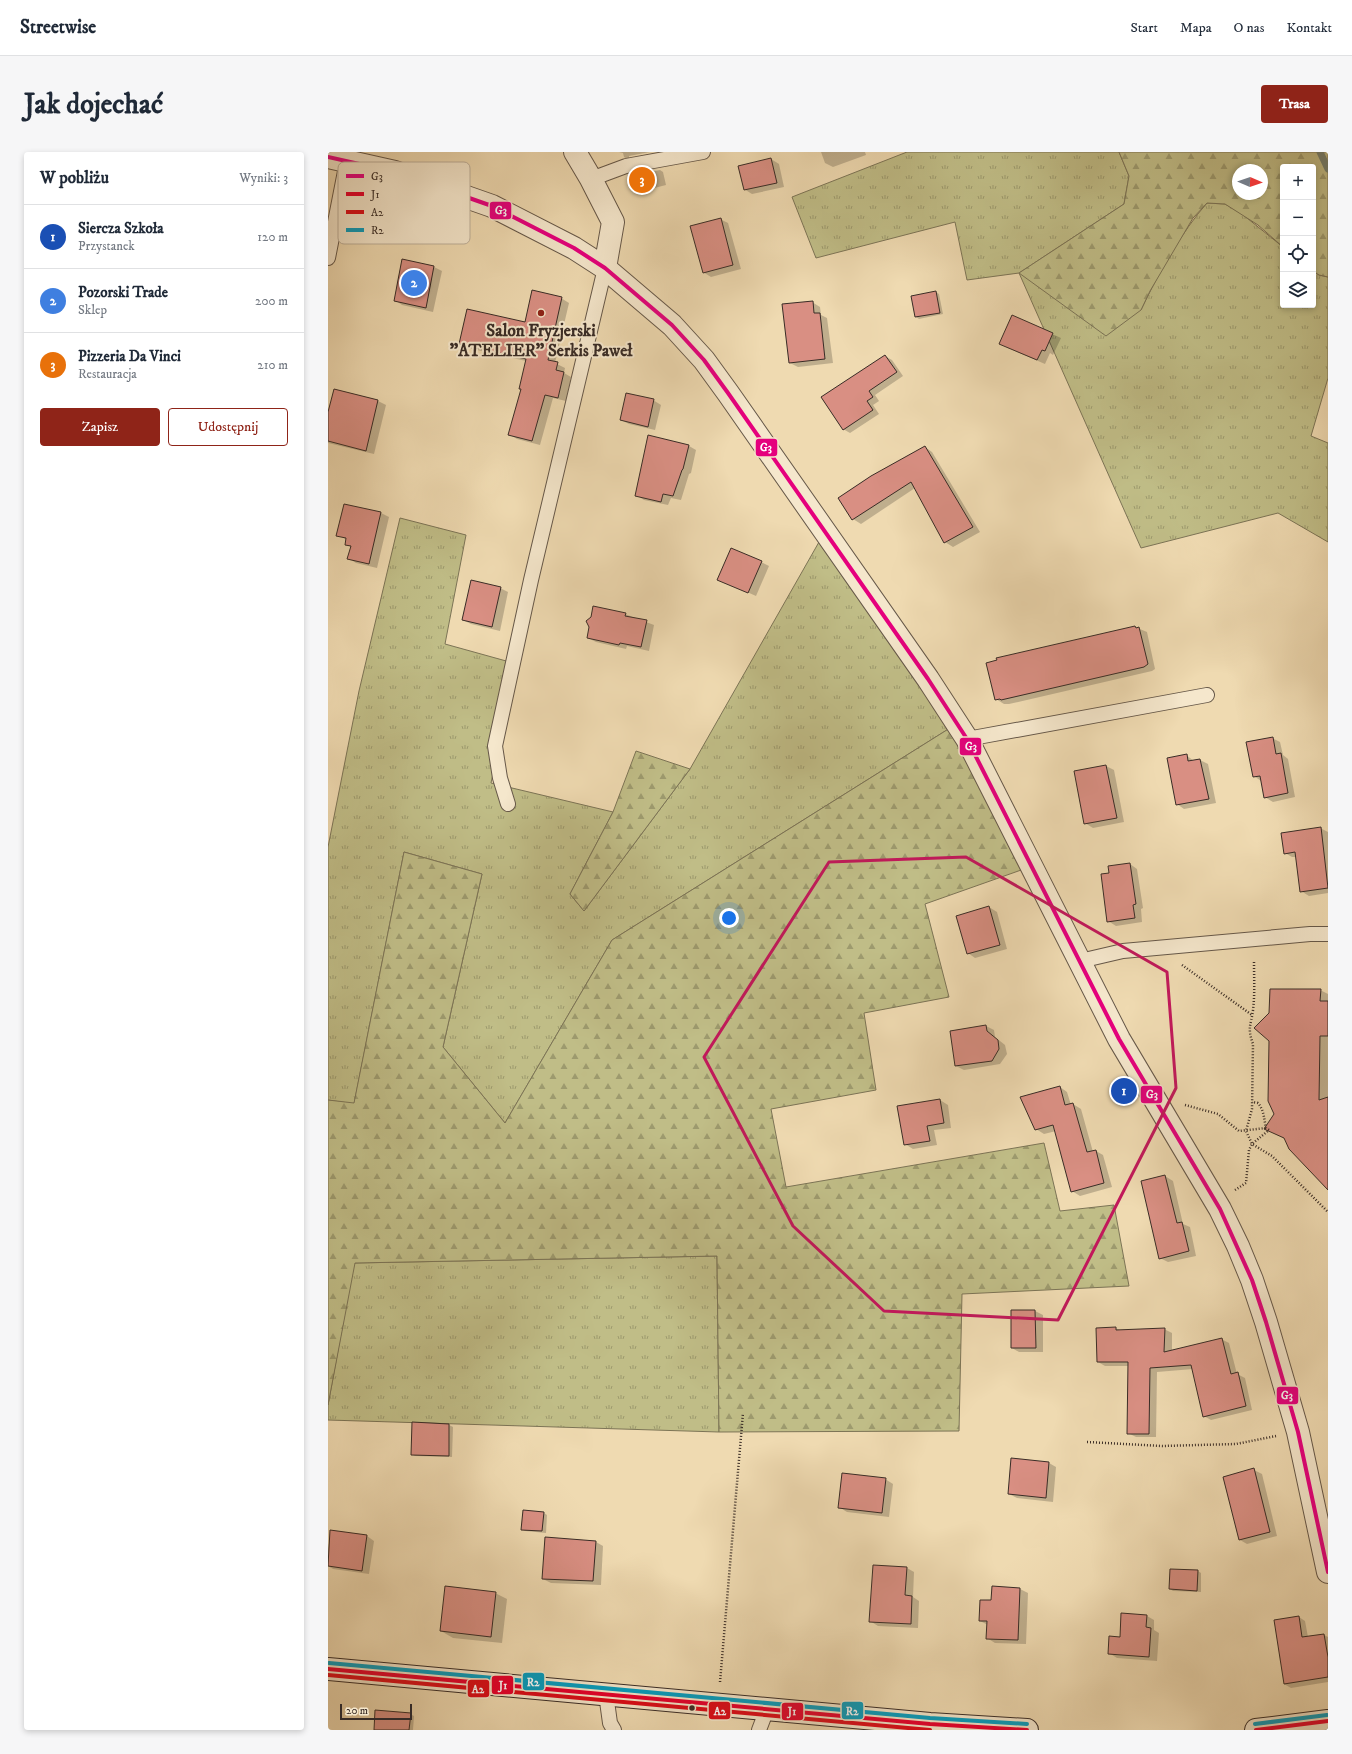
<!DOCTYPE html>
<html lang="pl">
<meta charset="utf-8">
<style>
body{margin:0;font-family:"IM FELL DW Pica",serif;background:#f6f6f7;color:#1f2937}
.controls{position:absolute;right:12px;top:12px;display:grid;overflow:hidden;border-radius:4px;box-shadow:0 2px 6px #0003}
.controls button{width:36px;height:36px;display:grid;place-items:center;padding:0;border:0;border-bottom:1px solid #e0e1e3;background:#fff;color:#1f2937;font:20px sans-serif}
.compass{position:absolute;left:904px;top:12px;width:36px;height:36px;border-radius:50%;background:#fff;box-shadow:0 2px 6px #0003;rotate:92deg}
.scale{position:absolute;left:12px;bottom:10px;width:72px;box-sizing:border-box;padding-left:4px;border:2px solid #392c26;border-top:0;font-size:11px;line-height:14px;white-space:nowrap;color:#392c26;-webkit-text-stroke:3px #f5e7cc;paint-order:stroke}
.you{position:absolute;left:401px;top:766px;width:14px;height:14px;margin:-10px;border:3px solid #fff;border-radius:50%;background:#1a73e8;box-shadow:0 0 0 6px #1a73e833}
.badge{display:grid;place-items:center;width:26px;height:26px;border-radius:50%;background:#8f2418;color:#fff;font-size:13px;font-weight:700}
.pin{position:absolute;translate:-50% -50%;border:2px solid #fff;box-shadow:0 1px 4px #0006}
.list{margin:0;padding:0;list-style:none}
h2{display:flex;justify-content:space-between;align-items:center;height:52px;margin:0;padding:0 16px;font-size:17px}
h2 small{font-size:13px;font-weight:400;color:#747a83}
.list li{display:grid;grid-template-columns:26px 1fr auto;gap:12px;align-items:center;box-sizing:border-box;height:64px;padding:0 16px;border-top:1px solid #e0e1e3}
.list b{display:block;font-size:15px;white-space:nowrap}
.list p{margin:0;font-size:13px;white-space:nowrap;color:#747a83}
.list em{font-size:13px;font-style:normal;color:#747a83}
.actions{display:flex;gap:8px;padding:12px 16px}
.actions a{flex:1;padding:9px 0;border:1px solid #8f2418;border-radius:4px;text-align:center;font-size:14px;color:#8f2418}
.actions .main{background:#8f2418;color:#fff}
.icon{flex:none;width:22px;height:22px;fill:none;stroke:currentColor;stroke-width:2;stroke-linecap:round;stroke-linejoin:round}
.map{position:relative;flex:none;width:1000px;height:1578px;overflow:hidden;border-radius:4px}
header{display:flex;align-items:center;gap:24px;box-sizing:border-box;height:56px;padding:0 20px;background:#fff;border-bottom:1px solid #e0e1e3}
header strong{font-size:19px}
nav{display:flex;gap:22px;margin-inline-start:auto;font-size:14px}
.intro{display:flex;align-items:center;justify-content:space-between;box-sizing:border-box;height:96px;padding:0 24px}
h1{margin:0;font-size:28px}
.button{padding:10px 18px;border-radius:4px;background:#8f2418;color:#fff;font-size:14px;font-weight:700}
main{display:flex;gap:24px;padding:0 24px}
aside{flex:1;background:#fff;border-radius:4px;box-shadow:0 2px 6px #0003}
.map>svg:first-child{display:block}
</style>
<header>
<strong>Streetwise</strong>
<nav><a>Start</a><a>Mapa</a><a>O nas</a><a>Kontakt</a></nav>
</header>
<div class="intro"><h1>Jak dojechać</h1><a class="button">Trasa</a></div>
<main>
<aside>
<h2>W pobliżu<small>Wyniki: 3</small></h2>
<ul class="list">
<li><span class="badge" style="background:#1a4fb4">1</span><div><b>Siercza Szkoła</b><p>Przystanek</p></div><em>120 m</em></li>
<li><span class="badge" style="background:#3f7fe0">2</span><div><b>Pozorski Trade</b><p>Sklep</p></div><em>200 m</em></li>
<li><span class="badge" style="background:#e8710a">3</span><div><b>Pizzeria Da Vinci</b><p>Restauracja</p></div><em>210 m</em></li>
</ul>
<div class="actions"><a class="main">Zapisz</a><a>Udostępnij</a></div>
</aside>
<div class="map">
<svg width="1000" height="1578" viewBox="0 0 1000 1578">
<defs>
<pattern id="grass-tufts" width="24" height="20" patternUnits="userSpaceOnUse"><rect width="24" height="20" fill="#c0bd87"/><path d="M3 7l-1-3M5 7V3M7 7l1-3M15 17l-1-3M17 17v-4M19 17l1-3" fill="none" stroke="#9d9a6e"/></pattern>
<pattern id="forest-firs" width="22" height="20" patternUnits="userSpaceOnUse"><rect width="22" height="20" fill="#c0bd87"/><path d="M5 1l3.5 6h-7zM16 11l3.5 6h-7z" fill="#9d9a6e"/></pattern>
</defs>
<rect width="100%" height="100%" fill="#efdab1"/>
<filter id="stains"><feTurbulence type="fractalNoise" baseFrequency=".005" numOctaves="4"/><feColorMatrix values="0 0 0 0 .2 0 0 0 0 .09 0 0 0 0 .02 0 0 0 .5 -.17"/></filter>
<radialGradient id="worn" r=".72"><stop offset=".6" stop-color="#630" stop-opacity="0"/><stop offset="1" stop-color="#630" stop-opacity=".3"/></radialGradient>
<!-- grass -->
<g fill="url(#grass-tufts)" stroke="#7c7456">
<path d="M579,0H791L801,24L796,52L691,121L813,158C829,124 854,79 879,51L897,52L914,62L955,95V153H985V119L991,123L1000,125V226L983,284L1000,291V390L950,361L813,396L691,121L639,128L627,70L488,106L464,45Z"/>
<polygon points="72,366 138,383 117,492 189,512 163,631 285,660 242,742 256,759 362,617 491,390 593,525 622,576 284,788 177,971 115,895 154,722 76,700 26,952 0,948 0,695 31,539"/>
<polygon points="389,1104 391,1280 0,1268 0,1253 26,1111"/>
</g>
<!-- forest -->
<g fill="url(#forest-firs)" stroke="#7c7456" fill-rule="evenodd">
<path d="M791,0H1000V125L991,123L985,119V15H955V95L930,73L897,52L879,51L865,66L822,139L813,158L778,184L691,121L796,52L801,24ZM910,18H934V42H910Z"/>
<polygon points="622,576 696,717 597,752 621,845 536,861 548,938 443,957 458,1035 716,991 732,1059 786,1053 801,1134 634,1142 631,1279 391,1280 389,1104 27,1111 0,1253 0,948 26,951 76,700 154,722 115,895 177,971 284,788"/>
<polygon points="308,599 362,617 256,759 242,742 285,660"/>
</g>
<!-- shadow -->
<g fill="#0003">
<polygon points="291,0 322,0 301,4 301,6 333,0 335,4 304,10 296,5 295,1"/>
<polygon points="493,0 537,0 538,3 505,15 497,11"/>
<polygon points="443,7 451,12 456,35 424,42 416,37"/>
<polygon points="332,18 335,20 338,33 307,41 304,39 300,24"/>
<polygon points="392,67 400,71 413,117 383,125 375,120"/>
<polygon points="75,108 106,115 114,119 105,160 74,153 67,148"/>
<polygon points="608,140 611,142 615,162 591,167 588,165"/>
<polygon points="233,146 241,151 227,211 237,216 236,221 243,225 238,249 225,246 212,293 189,287 181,282 194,237 198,209 140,196 132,191 198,171"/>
<polygon points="484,150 492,155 493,163 499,166 505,211 470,215 462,211"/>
<polygon points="684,164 733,186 725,203 722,201 717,212 680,196"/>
<polygon points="557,204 564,208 575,224 547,243 551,249 545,253 551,262 522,281 515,277"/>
<polygon points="6,238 50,249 58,253 46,302 0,291 0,264"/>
<polygon points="325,248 333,253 327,278 301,272 293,268"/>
<polygon points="361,294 368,298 363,321 361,322 353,348 343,346 340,353 316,348 308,343"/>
<polygon points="597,295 604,300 652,380 625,395 617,390 587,336 533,372 525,367"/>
<polygon points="17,353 53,361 61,365 49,416 28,411 20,406 23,395 18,392 19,388 10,383"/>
<polygon points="433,410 441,414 428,444 390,427"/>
<polygon points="172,436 180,440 172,479 143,472 135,468"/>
<polygon points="297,462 326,473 321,499 299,494 298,497 268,490 260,486 264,466"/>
<polygon points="807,475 819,480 827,517 824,519 681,552 676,552 668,547"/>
<polygon points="944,586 952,590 955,603 960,607 967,645 945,650 937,645 933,629 926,624"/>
<polygon points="858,603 866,609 872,608 880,612 888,651 856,657 849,652"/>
<polygon points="778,614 786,618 796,670 765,676 757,671"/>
<polygon points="992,676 1000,680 1000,741 981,744 973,739 968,705 964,705 957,701"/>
<polygon points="802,712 809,717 815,756 813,757 814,770 788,774 780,769 782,721"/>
<polygon points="661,755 669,760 679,797 647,806 640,801"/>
<polygon points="992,838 1000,842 1000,1036 957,987 938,977 947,962"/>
<polygon points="658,874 666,878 667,885 677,893 679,902 672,912 636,918 628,914 623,879"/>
<polygon points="732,935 739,940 743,953 745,952 753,957 765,1000 768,999 775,1003 784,1035 752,1044 744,1039 728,979 716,982 708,977"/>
<polygon points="612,948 620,953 623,976 606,978 609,993 585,997 577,992"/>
<polygon points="837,1024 845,1029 855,1072 862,1075 868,1104 840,1110 832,1106"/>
<polygon points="684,1159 707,1159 715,1163 715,1200 691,1200 684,1196"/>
<polygon points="787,1176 792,1178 836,1177 844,1181 844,1199 893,1187 901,1191 909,1222 917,1226 924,1258 883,1268 876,1264 865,1217 829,1220 828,1285 808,1285 800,1281 801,1214 777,1214 770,1210"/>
<polygon points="85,1272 121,1273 125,1275 124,1305 87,1304 84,1302"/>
<polygon points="721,1311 728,1315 725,1350 689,1346 681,1342"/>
<polygon points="926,1318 934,1322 949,1384 919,1392 912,1388"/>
<polygon points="557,1327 565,1332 561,1365 519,1360 511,1355"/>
<polygon points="216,1361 219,1363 218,1381 197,1379 194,1377"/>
<polygon points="3,1379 39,1384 46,1389 41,1422 5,1417 0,1414 0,1397"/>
<polygon points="268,1390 275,1394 273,1433 223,1431 215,1427"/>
<polygon points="579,1416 586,1420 585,1445 591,1449 590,1476 550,1474 542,1469"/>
<polygon points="870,1419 873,1421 873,1440 845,1439 842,1437"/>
<polygon points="665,1435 692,1437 700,1441 698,1492 667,1491 659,1486 660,1473 652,1469 664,1449"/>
<polygon points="167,1441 179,1447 174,1491 125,1486 113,1479"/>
<polygon points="819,1464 826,1468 826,1478 831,1481 829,1509 789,1506 781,1501 793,1486"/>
<polygon points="971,1465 977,1469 980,1485 996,1483 1000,1485 1000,1530 963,1536 956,1532"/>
<polygon points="82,1562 86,1564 85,1578 47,1578"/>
</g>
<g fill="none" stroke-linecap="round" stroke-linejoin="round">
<!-- stream -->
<polyline stroke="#748273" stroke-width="7" points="992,0 1000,17"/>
</g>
<!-- building -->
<g fill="#d98f83" stroke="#392c26">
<polygon points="443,6 449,31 416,38 410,14"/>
<polygon points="393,66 405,113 375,121 362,74"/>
<polygon points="74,107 106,114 98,156 66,149"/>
<polygon points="204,138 234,145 220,208 230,210 228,218 236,220 230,246 217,243 204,289 180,283 193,237 191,237 198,207 131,192 139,157 197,170"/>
<polygon points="608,139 612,161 587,165 583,144"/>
<polygon points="485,149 486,161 492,161 497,207 461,211 454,152"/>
<polygon points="684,163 725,181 717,199 714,198 709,208 671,192"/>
<polygon points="557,203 569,220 541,239 545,245 539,249 545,258 515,278 493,245"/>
<polygon points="6,237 50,248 38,299 0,289 0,260"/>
<polygon points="298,241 326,247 320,275 292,268"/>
<polygon points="320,283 361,293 355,317 354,318 345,344 335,342 333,350 307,344"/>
<polygon points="597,294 645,375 616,391 583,330 524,368 510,346 543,324"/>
<polygon points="16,352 53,360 41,412 19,407 23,394 17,393 18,386 8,384"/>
<polygon points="403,396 434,409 420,441 389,428"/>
<polygon points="143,428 173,435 164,475 134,468"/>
<polygon points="265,454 298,461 297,464 319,468 313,495 292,491 291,493 259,486 261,475 258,469 263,465"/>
<polygon points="807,474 808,476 811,475 820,512 816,515 673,548 672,547 667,548 658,511 669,508 668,506"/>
<polygon points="945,585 948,602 953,601 960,641 936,646 932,624 925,625 918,590"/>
<polygon points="859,602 860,609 872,607 881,647 848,653 839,606"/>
<polygon points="778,613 789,666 756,672 746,619"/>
<polygon points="993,675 1000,736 972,740 967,700 956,702 953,681"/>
<polygon points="802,711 808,752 805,753 807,766 779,770 773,722 781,721 780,714"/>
<polygon points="661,754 672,793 639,802 628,764"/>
<polygon points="942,837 993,837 992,849 1000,849 1000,884 992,884 991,948 1000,945 1000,1038 961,997 956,986 936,977 946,962 940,949 941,889 926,876 941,861"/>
<polygon points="658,873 659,879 670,888 671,897 664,909 627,914 622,879"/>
<polygon points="732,934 737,953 745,951 759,1000 768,998 776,1031 743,1040 725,973 707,978 692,945"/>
<polygon points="612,947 616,971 599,974 602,989 576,993 569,954"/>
<polygon points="837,1023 849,1071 854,1070 861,1099 831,1107 813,1029"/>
<polygon points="683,1158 707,1158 708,1196 683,1196"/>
<polygon points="788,1175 788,1178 837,1176 836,1200 894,1186 903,1222 910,1220 918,1254 875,1265 863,1213 822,1216 821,1282 799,1282 800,1210 769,1210 768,1176"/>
<polygon points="84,1270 121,1272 121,1304 83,1303"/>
<polygon points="683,1306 721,1310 718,1346 680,1342"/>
<polygon points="926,1316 942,1380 911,1388 895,1325"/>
<polygon points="514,1321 558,1326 554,1361 510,1356"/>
<polygon points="195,1358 216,1360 214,1379 193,1378"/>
<polygon points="2,1378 39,1383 34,1419 0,1414"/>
<polygon points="217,1385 268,1389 265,1429 214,1427"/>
<polygon points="545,1413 579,1415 577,1443 584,1444 583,1472 541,1470"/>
<polygon points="842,1417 870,1418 869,1439 841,1437"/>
<polygon points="117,1434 168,1440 163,1485 112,1479"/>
<polygon points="664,1434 692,1436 690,1488 658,1487 659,1469 651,1469 652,1448 663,1448"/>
<polygon points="793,1461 819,1463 818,1475 823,1476 821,1505 780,1502 781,1484 792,1485"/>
<polygon points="971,1464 974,1485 996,1482 1000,1505 1000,1525 956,1532 946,1468"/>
<polygon points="47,1558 83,1561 81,1578 46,1578"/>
</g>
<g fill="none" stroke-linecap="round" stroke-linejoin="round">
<defs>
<g id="lane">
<polyline points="263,27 298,14 375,0"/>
<polyline points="0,106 19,9"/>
<polyline points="639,587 879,543"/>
<polyline points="180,652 172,626 167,594 203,428 277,116"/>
<polyline points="752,809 795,799 982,782 1000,782"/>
<polyline points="278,1542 282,1571 286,1578"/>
<polyline points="431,1578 439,1557"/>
</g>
<g id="street">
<polyline points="247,0 263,27 285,70 277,116"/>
<polyline points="0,5 67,20 164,54 246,96 277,116 344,173 376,208 400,241 600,527 639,587 791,887 892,1057 910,1094 924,1128 938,1170 970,1280 1000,1420"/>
</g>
<g id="secondary">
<polyline points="0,1517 602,1572 699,1578"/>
<polyline points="928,1578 1000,1569"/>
</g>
</defs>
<!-- lane casing -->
<use href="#lane" stroke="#665849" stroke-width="16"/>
<!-- street casing -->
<use href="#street" stroke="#665849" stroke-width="24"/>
<!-- secondary casing -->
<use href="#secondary" stroke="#392c26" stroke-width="24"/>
<!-- path -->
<g stroke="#392c26" stroke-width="2.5" stroke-dasharray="1 2" stroke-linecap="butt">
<path d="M926,810C926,826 927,842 925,858C923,874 919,875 925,892L924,957L918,979L924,992L944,1004L1000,1060"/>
<polyline points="854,813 924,863"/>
<polyline points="857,953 890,962 911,979 938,976"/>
<path d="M907,1038L918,1031L921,998L924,992L941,978L938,976C936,967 936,958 930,951L924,950"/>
<polyline points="759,1290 834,1294 908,1292 948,1284"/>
<polyline points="392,1530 415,1261"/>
</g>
<!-- lane -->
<use href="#lane" stroke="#f5e7cc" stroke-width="14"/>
<!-- street -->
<use href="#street" stroke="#f5e7cc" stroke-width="22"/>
<!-- secondary -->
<use href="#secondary" stroke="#f5e7cc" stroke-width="22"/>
<defs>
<polyline id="bus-1" points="0,5 67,20 164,54 246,96 277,116 344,173 376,208 400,241 600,527 639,587 791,887 892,1057 924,1128 938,1170 970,1280 1000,1420"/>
<g id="bus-2">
<polyline points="0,1517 602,1572 699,1578"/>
<polyline points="928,1578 1000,1569"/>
</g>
<polyline id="bus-3" points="0,1523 602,1578"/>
<g id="bus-4">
<polyline points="1,1511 602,1566 699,1572"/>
<polyline points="927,1572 999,1563"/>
</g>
</defs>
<!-- bus-1 casing -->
<use href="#bus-1" stroke="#f5e7cc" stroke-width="7"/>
<!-- bus-2 casing -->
<use href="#bus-2" stroke="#f5e7cc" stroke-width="7"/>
<!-- bus-3 casing -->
<use href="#bus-3" stroke="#f5e7cc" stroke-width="7"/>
<!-- bus-4 casing -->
<use href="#bus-4" stroke="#f5e7cc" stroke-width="7"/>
<!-- bus-1 -->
<use href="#bus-1" stroke="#e5007d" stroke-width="4"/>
<!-- bus-2 -->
<use href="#bus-2" stroke="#e4002b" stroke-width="4"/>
<!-- bus-3 -->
<use href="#bus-3" stroke="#da0b18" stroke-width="4"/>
<!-- bus-4 -->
<use href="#bus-4" stroke="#069cbd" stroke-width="4"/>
</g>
<!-- marked area -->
<path fill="none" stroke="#c2185b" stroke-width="3" stroke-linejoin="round" d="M638,705L839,820L848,936L730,1168L556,1159L465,1074L376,905L501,710Z"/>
<!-- markers -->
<circle fill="#8f2418" stroke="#f5e7cc" stroke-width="1.5" cx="213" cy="161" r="4"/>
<circle fill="#392c26" stroke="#f5e7cc" stroke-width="1.5" cx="364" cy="1556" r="3.5"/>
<g text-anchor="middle" stroke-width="4" stroke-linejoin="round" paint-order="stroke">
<!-- poi labels -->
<g font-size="17" font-weight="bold" fill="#392c26" stroke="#f5e7cc">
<text x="213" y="184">Salon Fryzjerski<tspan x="213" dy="20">"ATELIER" Serkis Paweł</tspan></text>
</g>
</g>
<!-- legend -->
<rect x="10" y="10" width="132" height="82" rx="6" fill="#f5e7cc" stroke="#bdaf9a" stroke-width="1"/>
<rect x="18" y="22" width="18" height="4" fill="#e5007d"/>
<rect x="18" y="40" width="18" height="4" fill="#e4002b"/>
<rect x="18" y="58" width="18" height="4" fill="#da0b18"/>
<rect x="18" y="76" width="18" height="4" fill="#069cbd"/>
<g font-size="11" fill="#392c26">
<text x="43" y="28">G3</text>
<text x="43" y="46">J1</text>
<text x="43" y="64">A2</text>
<text x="43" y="82">R2</text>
</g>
<g stroke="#f5e7cc" stroke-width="1.5">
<rect x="161" y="49" width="23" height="19" rx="4" fill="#e5007d"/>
<rect x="427" y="286" width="23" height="19" rx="4" fill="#e5007d"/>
<rect x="631" y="585" width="23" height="19" rx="4" fill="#e5007d"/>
<rect x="812" y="933" width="23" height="19" rx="4" fill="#e5007d"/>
<rect x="948" y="1234" width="23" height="19" rx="4" fill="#e5007d"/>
<rect x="194" y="1520" width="23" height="19" rx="4" fill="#069cbd"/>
<rect x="163" y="1523" width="23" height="20" rx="4" fill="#e4002b"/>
<rect x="139" y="1527" width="23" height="19" rx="4" fill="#da0b18"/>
<rect x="380" y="1549" width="23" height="19" rx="4" fill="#da0b18"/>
<rect x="513" y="1549" width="23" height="19" rx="4" fill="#069cbd"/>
<rect x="453" y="1550" width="23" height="19" rx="4" fill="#e4002b"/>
</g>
<g font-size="11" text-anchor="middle" font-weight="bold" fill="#fff">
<text x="173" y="62">G3</text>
<text x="438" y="299">G3</text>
<text x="643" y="598">G3</text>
<text x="824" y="946">G3</text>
<text x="959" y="1247">G3</text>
<text x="205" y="1534">R2</text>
<text x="175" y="1537">J1</text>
<text x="150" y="1541">A2</text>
<text x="392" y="1563">A2</text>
<text x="524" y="1563">R2</text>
<text x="464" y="1563">J1</text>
</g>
<rect width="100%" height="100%" filter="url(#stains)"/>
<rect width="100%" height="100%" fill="url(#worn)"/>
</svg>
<div class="controls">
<button>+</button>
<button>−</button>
<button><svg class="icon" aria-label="locate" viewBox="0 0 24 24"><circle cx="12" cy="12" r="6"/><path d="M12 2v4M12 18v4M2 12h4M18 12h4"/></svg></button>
<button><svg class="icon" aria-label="layers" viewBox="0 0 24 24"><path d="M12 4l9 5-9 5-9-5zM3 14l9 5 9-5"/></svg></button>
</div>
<svg class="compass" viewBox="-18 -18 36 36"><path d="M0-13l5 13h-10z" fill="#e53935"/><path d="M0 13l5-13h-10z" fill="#747a83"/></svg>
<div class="scale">20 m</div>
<div class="you"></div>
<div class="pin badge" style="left:796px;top:939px;background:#1a4fb4">1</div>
<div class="pin badge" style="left:86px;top:131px;background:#3f7fe0">2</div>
<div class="pin badge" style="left:314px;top:28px;background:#e8710a">3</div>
</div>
</main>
